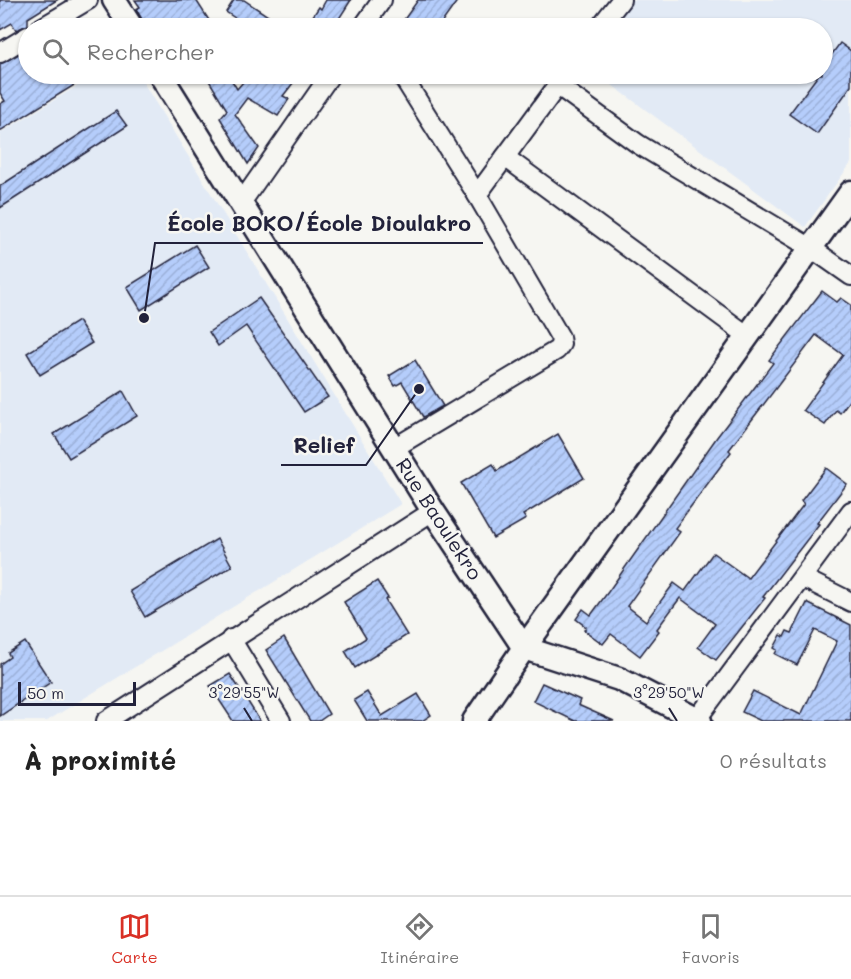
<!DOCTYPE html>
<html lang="fr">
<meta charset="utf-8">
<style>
body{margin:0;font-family:Mali,sans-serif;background:#f2f2f2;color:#222}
.scale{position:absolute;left:18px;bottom:15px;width:118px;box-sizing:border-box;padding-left:6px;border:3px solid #22223b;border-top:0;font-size:16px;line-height:21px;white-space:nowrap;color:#22223b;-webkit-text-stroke:4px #f6f6f2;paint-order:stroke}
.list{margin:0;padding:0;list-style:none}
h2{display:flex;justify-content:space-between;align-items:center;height:78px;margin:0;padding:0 24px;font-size:26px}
h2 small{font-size:20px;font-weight:400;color:#767676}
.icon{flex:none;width:33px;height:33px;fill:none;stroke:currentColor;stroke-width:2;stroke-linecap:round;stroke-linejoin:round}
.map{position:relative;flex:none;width:851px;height:721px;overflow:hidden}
.search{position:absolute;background:#fff;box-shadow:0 2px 4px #0004;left:18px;right:18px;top:18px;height:66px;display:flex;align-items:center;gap:15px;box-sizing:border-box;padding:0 21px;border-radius:33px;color:#767676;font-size:22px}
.sheet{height:174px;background:#fff}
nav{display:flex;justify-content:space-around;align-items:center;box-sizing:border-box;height:84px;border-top:2px solid #e0e0e0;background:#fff;font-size:16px;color:#767676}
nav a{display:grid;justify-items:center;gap:3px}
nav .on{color:#d93025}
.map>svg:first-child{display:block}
</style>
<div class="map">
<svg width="851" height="721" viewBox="0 0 851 721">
<defs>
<pattern id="building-hatch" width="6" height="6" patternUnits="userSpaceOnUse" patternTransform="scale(1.5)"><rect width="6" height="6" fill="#b5cdfb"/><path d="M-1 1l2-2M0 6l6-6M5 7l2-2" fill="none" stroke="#9bb0d8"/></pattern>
</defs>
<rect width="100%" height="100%" fill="#f6f6f2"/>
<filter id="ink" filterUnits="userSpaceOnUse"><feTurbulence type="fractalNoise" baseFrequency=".0167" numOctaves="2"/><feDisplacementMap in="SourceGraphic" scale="12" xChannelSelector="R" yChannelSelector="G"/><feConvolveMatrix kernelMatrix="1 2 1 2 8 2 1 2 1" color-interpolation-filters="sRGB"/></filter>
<g filter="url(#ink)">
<!-- built -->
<g fill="#e2eaf5">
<polygon points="631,0 851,0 851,163 805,227 597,74 822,74 822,28 610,28"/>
<polygon points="97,74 138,74 401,504 47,721 0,721 0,133"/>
</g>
<!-- building -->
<g fill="url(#building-hatch)" stroke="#22223b" stroke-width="1.5">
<polygon points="0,0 57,0 28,18 28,25 16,30 12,23 0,30"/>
<polygon points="135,0 196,0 214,28 145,28 143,21 136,9 140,7"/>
<polygon points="234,0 244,0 286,28 250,28 226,12"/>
<polygon points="326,0 351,0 333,28 305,28 319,7 321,9"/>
<polygon points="418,0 458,0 438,28 398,28"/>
<polygon points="840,43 851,51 851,86 817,134 789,114 819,74 822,74 822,68"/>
<polygon points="28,49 28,74 70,74 76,84 0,131 0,104 5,101 0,93 0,64"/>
<polygon points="205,74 228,74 237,89 250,74 300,74 283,96 289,99 278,116 247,98 235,114 259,148 248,164 220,118 227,110"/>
<polygon points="116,111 127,126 0,208 0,186"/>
<polygon points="195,245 209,267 141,310 127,287"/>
<polygon points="822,291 837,302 841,298 851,305 851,398 840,413 836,410 825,425 803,410 843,355 816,335 729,450 731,452 675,528 680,532 627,606 646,621 674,583 685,591 713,553 748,578 804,504 801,501 826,468 847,484 817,523 819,524 763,597 765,598 716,660 698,647 715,624 680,598 657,629 659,631 640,656 611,634 603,644 584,630 586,627 576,619 583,609 591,615 608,592 717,437 773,363 769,360"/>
<polygon points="259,298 328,397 304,412 246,326 218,346 209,332"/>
<polygon points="78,321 92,343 40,375 27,353"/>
<polygon points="415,360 443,406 423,417 402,382 395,386 389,376"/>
<polygon points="123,391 137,416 69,458 54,434"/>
<polygon points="558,434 584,478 523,515 526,519 493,538 461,483 493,464 497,471"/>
<polygon points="217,539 232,566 145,617 130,591"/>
<polygon points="377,581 388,598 385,600 407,635 355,668 345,651 366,638 344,602"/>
<polygon points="807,603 851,625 851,721 761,721 742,712 753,691 801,715 837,641 815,630 797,665 775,654 777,650 774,648 781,635 784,637 787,631 792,633"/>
<polygon points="284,638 329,714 319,721 310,721 266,650"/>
<polygon points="25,642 51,682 0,716 0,664 10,657 8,653"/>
<polygon points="230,674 250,705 260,721 233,721 210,686"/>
<polygon points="542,683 580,700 578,705 614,721 575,721 533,701"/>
<polygon points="367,692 382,716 418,694 431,715 422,721 367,721 354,700"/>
</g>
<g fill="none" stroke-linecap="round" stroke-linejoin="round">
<defs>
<g id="minor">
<polyline points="41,28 88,0"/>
<polyline points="362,28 382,0"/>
<polyline points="599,28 621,0"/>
<polyline points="0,53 28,36"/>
<polyline points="557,85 638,144 811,248 851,276"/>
<polyline points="505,157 748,336"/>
<polyline points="477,195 566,74"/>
<polyline points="241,203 331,74"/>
<polyline points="394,448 557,350 561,344 560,337 477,195 401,74"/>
<polyline points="803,578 851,602"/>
<polyline points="231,639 281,721"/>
<polyline points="697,719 851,511"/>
<polyline points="106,721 433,511"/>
</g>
<g id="tertiary">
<polyline points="114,0 132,28"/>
<polyline points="160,74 433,511 524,648 619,679 700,721"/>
<polyline points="474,721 524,648 851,192"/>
</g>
</defs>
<!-- minor casing -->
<use href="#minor" stroke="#22223b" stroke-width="22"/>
<!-- tertiary casing -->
<use href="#tertiary" stroke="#22223b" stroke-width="27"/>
<!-- minor -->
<use href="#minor" stroke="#f6f6f2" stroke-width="18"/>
<!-- tertiary -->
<use href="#tertiary" stroke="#f6f6f2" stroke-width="22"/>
</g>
</g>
<!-- ticks -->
<path fill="none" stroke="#22223b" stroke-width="2" d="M244,708L252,721M669,708L677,721"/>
<g text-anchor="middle" stroke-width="5" stroke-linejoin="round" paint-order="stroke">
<!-- street labels -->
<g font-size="20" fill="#22223b" stroke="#f6f6f2">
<text transform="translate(439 519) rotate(57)" y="7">Rue Baoulekro</text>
</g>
</g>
<g font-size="15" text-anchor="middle" fill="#22223b" stroke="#f6f6f2" stroke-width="5" stroke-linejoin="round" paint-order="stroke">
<text x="244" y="698">3°29'55"W</text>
<text x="669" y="698">3°29'50"W</text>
</g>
<!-- callouts -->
<path fill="none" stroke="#22223b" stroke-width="2" d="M144 318L155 243H483M419 389L366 465H281"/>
<g fill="#22223b" stroke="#f6f6f2" stroke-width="2">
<circle cx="144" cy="318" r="6"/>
<circle cx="419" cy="389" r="6"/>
</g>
<g font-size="21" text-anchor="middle" font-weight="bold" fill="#22223b" stroke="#f6f6f2" stroke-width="5" stroke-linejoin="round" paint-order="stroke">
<text x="319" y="231">École BOKO/École Dioulakro</text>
<text x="324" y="453">Relief</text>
</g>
</svg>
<div class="scale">50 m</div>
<div class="search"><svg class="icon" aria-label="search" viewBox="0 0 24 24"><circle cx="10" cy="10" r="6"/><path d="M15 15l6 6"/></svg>Rechercher</div>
</div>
<section class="sheet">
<h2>À proximité<small>0 résultats</small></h2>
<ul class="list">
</ul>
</section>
<nav>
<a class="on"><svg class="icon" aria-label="map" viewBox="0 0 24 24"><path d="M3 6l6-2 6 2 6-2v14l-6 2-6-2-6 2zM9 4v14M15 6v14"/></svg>Carte</a>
<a><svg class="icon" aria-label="directions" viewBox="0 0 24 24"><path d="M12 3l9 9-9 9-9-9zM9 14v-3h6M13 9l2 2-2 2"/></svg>Itinéraire</a>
<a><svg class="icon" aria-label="saved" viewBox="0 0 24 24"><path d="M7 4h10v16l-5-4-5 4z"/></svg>Favoris</a>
</nav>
